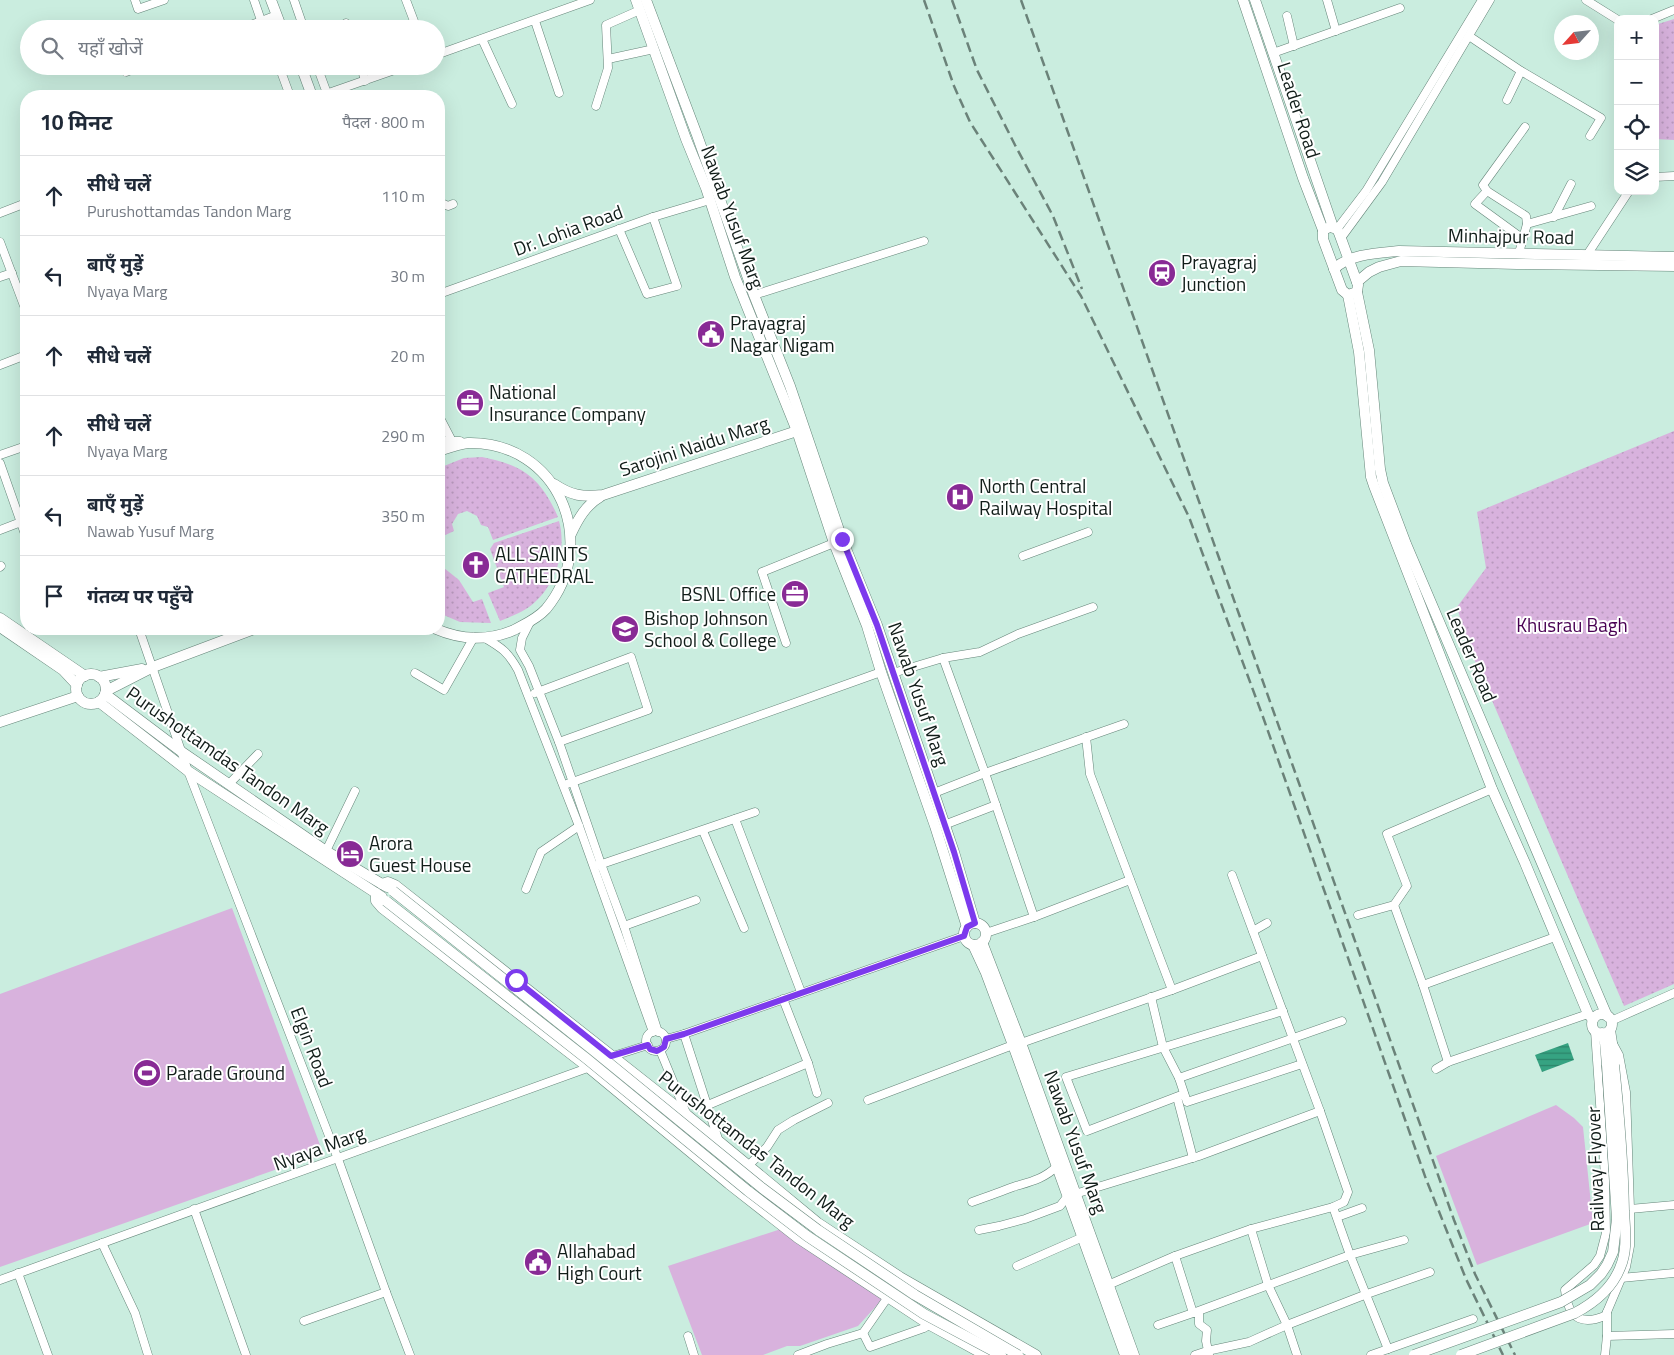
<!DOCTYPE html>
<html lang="hi">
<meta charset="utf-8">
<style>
body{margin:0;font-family:"Titillium Web","Noto Sans Devanagari",sans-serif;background:#f2f2f3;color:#1f2937}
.controls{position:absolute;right:15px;top:15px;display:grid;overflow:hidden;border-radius:10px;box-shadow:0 5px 20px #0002}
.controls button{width:45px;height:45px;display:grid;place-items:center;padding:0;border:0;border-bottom:1px solid #e0e1e3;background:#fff;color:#1f2937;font:25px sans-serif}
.compass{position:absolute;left:1554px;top:15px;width:45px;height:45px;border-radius:50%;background:#fff;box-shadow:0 5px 20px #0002;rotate:243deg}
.stop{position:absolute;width:15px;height:15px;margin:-11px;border:4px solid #7c3aed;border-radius:50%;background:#fff}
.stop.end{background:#7c3aed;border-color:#fff;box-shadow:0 1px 5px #0008}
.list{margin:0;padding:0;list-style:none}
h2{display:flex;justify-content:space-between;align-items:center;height:65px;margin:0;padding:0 20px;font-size:21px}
h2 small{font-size:16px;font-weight:400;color:#747a83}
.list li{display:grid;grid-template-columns:32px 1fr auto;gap:15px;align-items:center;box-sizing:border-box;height:80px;padding:0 20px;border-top:1px solid #e0e1e3}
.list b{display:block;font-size:19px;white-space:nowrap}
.list p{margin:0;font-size:16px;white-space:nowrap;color:#747a83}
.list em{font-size:16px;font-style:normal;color:#747a83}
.icon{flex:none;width:28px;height:28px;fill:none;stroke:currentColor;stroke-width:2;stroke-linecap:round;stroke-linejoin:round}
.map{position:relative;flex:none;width:1674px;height:1355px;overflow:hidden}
.search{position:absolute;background:#fff;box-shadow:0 5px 20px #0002;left:20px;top:20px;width:425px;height:55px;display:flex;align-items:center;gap:12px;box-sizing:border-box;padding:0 18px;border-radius:28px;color:#747a83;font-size:19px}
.panel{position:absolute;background:#fff;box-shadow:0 5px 20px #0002;left:20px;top:90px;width:425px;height:545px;border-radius:20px}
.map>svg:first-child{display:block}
</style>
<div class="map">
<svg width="1674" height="1355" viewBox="0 0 1674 1355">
<defs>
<pattern id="green-dots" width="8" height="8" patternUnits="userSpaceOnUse" patternTransform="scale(1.25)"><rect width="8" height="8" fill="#d8b2dd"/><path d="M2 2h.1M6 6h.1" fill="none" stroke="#b899bd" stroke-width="1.8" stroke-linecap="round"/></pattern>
<pattern id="water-rules" width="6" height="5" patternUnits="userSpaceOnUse" patternTransform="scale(1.25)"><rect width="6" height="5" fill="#36a382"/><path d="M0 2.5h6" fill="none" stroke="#2c846a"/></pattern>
</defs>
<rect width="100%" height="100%" fill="#caeddf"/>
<!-- green -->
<g fill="url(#green-dots)">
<polygon points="1674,19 1674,140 1655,139 1655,25"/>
<polygon points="1674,431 1674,984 1624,1006 1468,645 1457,607 1486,568 1477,512"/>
<path d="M482,457C523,465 541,478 558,517L493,540L488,527L481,525L477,516L467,511L458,514L452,524L454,531L439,538V468L464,458Z"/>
<path d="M559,521C567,549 556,584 534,603C524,612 512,616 500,621L488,593L504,587L490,549L494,543Z"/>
<polygon points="439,564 459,580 473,602 482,599 491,623 460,622 439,613"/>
</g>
<!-- pitch -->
<g fill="#d8b2dd">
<polygon points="232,908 323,1153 0,1267 0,994"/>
<polygon points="1556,1105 1574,1118 1583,1127 1593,1223 1477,1265 1436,1156"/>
<polygon points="787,1227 888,1293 858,1326 800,1346 787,1346 763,1355 702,1355 668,1266"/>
</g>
<!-- water -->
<polygon fill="url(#water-rules)" points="1568,1043 1574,1060 1542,1072 1535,1055"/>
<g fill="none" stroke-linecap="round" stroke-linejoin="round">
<defs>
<g id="minor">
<polyline points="135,0 138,9 164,0"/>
<polyline points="254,0 264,29"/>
<polyline points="294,0 304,29"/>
<polyline points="406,0 417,29"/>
<polyline points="1327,0 1336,31"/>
<polyline points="1586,0 1618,20"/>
<polyline points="1287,16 1294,46"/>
<polyline points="1652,19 1674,10"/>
<polyline points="535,21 559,93"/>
<polyline points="346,23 348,29"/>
<polyline points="240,29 277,15"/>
<polyline points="1469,36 1521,71 1601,118 1590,136"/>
<polyline points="482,39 512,104"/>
<polyline points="1273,53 1400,8"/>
<polyline points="436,55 590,0"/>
<polyline points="608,59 654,49"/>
<polyline points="279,66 290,96"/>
<polyline points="317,66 328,96"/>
<polyline points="361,66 365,81"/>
<polyline points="126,72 142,66"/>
<polyline points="320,96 406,66"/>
<polyline points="1507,100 1521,71"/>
<polyline points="596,106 608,68 606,25 640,10"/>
<polyline points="1655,177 1674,176"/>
<polyline points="1487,191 1526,216 1527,224 1519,253"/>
<polyline points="439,206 444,204 448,206 453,204"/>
<polyline points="0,213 26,203"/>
<polyline points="1554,217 1571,184"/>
<polyline points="1527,224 1591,206"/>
<polyline points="619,229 647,294 677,286 653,217"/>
<polyline points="1337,229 1366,191 1482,0"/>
<polyline points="1341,238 1382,182 1490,0"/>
<polyline points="1523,239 1475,204 1487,191 1483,185 1525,127"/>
<polyline points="0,242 26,311"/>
<polyline points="1587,255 1629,191"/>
<polyline points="0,277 12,273"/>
<polyline points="439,294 653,217 710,200"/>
<polyline points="754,295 924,241"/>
<polyline points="0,365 26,355"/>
<polyline points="439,416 452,441"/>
<polyline points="0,455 26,446"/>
<polyline points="0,463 26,537"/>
<polyline points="0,530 21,522"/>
<polyline points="1023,556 1088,532"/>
<polyline points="0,567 1,566"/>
<polyline points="530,622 522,638 520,650 529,666 559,742 601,864 624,926 658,1032"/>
<polyline points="139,629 188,771 338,1159 386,1292 410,1355"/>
<path d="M485,638C502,648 508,652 518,670L579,826L653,1032"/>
<polyline points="786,643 762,572 834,543"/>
<polyline points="943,658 985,773 1034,917"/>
<polyline points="415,673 444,690 474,637"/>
<polyline points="893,673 943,658 980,652 1018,634 1093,607"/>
<polyline points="535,693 631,657 648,710 559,742"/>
<polyline points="1086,737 1090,774 1172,990"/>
<polyline points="229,784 258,754"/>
<polyline points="567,784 881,672"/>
<polyline points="934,793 985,773 1124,724"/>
<polyline points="735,819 801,992"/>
<polyline points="944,825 996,805"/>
<polyline points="703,831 744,928"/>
<polyline points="326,851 355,791"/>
<polyline points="596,866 755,812"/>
<polyline points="526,889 541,852 579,826"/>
<polyline points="1394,905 1423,985 1448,1062"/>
<polyline points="1358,915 1394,905 1407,886 1387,834 1492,789"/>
<polyline points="624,926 696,900"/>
<polyline points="1253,931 1267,923"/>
<polyline points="986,933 1034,917 1130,880"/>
<polyline points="1423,985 1555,937"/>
<polyline points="1151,997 1163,1047 1179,1078 1187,1102 1302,1064"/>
<polyline points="783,999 808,1063 817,1093"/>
<polyline points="1611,1021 1674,993"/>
<path d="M1595,1031L1605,1176L1606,1233L1600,1256L1594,1265L1565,1290C1568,1317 1580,1326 1605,1316L1607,1312"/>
<circle cx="656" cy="1041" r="10"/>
<polyline points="684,1034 719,1142"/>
<polyline points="666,1039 684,1034 964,936"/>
<polyline points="1021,1043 1172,990 1262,956"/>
<polyline points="660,1050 686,1113"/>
<polyline points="610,1057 648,1045"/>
<polyline points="1436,1069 1448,1062 1588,1014"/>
<polyline points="1179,1078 1342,1021"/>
<polyline points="1184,1094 1087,1131 1066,1077 1283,1011"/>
<polyline points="1177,1097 1193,1158"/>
<polyline points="868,1100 1013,1045"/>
<polyline points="708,1105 808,1063"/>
<polyline points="748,1166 767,1147 778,1130 794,1120 828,1103"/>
<polyline points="1075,1194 1199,1156 1320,1111"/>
<path d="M972,1202C986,1197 1000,1192 1013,1187C1029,1182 1044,1179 1056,1167"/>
<polyline points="1333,1207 1350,1255 1388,1349"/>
<polyline points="194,1209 246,1355"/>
<polyline points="1630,1209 1674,1205"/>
<polyline points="1337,1217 1362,1208"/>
<polyline points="1251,1229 1268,1285 1287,1325 1297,1355"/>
<polyline points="979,1230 999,1226 1025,1219 1060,1206 1067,1197"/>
<polyline points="102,1243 135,1313 148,1355"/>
<polyline points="1175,1256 1193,1313 1199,1313 1199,1324 1207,1330 1206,1341 1209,1355"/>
<polyline points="1017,1266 1083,1237"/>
<polyline points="18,1273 48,1355"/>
<polyline points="1621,1278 1674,1273"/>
<polyline points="0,1280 593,1066"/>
<polyline points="1108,1285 1175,1256 1251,1229 1333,1207 1344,1202 1348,1192 1320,1111 1232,875"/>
<polyline points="304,1321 386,1292"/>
<polyline points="1158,1325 1193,1313 1350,1255 1404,1240"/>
<polyline points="863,1333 870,1347 924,1328 932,1323"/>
<polyline points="688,1336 694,1355"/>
<polyline points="1607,1336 1674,1334"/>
<polyline points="798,1355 827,1344 863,1333 890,1294"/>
<polyline points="1195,1355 1207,1351 1249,1342 1287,1325 1367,1294 1430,1272"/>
<polyline points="1371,1355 1473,1319"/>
<polyline points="1605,1355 1607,1336 1607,1312 1626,1267 1630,1246 1630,1209 1626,1092 1619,1055 1613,1044"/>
</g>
<g id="major">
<polyline points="271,0 282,29"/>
<polyline points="636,0 686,139 706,188 735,277 797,431 834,543 867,626 881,672 935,826 967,927"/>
<polyline points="646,0 697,135 754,295 790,386 842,539 877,625 954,852 975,923"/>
<polyline points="1243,0 1303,178 1323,230"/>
<polyline points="1255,0 1333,227"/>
<polyline points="301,66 312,96"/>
<polygon points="1330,227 1337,229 1339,233 1358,285 1357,292 1348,295 1342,290 1323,239 1323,230"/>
<path d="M1334,269C1349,254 1379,253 1399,251L1674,257"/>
<polyline points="1357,282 1369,272 1379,267 1401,261 1517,264 1674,266"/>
<polyline points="1357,292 1369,350 1380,469 1383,483 1406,544 1607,1016"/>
<polyline points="1348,295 1359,352 1371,477 1374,486 1492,789 1525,863 1588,1014 1593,1019"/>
<polyline points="439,440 442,442 460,442"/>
<path d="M554,484C572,496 582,497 603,495L803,429"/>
<path d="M571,534C578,519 586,505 600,497"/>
<polyline points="0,618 85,676"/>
<polyline points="0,627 63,670 77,685"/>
<path d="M436,629C461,640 489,641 514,630C525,624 537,619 546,609C601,543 558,441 468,443C459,444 448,448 439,451"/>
<circle cx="91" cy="689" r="15"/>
<polyline points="99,677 142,669"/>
<polyline points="106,691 153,667 254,629"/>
<polyline points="105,694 182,752 326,851 387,887"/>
<polyline points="99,702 188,771 382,897"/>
<polyline points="0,722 78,696"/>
<polyline points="382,884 388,882 395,885 687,1115 818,1223 900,1277 1036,1355"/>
<polyline points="376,893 376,901 382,908 589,1068 729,1184 798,1238 930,1325 985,1355"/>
<circle cx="975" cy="934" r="11"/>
<polyline points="982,942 1021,1043 1134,1355"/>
<polyline points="973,945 986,973 1013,1045 1125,1355"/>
<circle cx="1602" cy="1024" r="10"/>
<polyline points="1610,1030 1612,1043 1614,1065"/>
<polyline points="1602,1033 1605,1043 1607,1065"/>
</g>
</defs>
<!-- minor casing -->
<use href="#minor" stroke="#658579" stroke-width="9"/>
<!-- major casing -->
<use href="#major" stroke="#658579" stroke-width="11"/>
<!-- minor -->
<use href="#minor" stroke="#fff" stroke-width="8"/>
<!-- major -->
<use href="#major" stroke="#fff" stroke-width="10"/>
<!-- rail -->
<g stroke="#6b8279" stroke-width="2.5" stroke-dasharray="10 5" stroke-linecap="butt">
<polyline points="924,0 954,86 970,122 1081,296 1189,517 1263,717 1426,1179 1466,1279 1503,1355"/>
<polyline points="952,0 977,70 1015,145 1053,216 1082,289"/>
<polyline points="1021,0 1454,1220 1475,1274 1515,1355"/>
</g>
<defs>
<g id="major-bridge">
<polyline points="393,891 593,1050 762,1188 818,1230 915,1295 1018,1355"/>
<polyline points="386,901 587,1059 748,1191 807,1236 924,1314 1001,1355"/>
<polyline points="1414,1355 1561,1302 1590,1285 1601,1274 1607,1265 1613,1252 1617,1219 1607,1065"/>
<path d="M1461,1355L1575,1313C1594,1303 1612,1288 1620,1268C1628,1250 1625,1230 1624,1211C1623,1162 1619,1113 1614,1065"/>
</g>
</defs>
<!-- major-bridge casing -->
<use href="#major-bridge" stroke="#658579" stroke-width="11" stroke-linecap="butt"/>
<!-- major-bridge -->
<use href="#major-bridge" stroke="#fff" stroke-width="10"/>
</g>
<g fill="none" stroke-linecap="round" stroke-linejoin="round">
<!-- route -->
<polyline stroke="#7c3aed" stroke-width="6" points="516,980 611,1056 648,1045 650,1049 657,1051 664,1047 666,1039 684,1034 964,936 967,927 975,923 954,852 877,625 842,539"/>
</g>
<!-- icons -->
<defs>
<symbol id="station-disc" viewBox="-11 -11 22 22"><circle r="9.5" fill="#882a95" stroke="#fff"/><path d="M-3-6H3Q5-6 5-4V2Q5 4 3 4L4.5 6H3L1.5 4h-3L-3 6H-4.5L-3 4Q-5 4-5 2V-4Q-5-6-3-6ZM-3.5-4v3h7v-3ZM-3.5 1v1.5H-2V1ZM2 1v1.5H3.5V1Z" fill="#fff"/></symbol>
<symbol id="civic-disc" viewBox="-11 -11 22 22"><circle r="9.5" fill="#882a95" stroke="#fff"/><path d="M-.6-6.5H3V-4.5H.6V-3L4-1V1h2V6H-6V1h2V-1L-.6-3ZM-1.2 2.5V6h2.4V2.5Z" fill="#fff"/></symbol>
<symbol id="office-disc" viewBox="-11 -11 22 22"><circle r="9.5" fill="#882a95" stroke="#fff"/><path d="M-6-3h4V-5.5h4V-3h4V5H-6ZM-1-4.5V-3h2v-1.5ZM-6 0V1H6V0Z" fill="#fff"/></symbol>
<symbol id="hospital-disc" viewBox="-11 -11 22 22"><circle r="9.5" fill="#882a95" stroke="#fff"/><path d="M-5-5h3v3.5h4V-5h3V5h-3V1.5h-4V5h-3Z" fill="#fff"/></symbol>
<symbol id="church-disc" viewBox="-11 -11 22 22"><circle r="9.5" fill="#882a95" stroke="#fff"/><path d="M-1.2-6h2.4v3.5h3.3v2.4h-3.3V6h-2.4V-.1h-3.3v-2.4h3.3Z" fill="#fff"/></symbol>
<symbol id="school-disc" viewBox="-11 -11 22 22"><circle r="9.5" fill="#882a95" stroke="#fff"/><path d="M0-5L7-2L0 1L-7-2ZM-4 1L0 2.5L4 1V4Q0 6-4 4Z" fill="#fff"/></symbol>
<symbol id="hotel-disc" viewBox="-11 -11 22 22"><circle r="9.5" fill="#882a95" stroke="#fff"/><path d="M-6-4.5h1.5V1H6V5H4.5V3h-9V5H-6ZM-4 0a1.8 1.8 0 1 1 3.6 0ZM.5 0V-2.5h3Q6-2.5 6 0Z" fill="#fff"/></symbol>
<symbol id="stadium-disc" viewBox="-11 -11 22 22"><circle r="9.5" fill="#882a95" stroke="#fff"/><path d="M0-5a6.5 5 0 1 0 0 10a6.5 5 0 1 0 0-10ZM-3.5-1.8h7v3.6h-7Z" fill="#fff"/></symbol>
</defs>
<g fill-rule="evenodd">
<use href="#station-disc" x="1146" y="257" width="32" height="32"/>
<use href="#civic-disc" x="695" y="318" width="32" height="32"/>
<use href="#office-disc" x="454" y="387" width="32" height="32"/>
<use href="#hospital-disc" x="944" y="481" width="32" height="32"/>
<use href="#church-disc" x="460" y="549" width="32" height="32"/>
<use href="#office-disc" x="779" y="578" width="32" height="32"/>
<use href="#school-disc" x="609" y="613" width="32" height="32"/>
<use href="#hotel-disc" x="334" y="838" width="32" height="32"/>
<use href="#stadium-disc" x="131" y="1057" width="32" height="32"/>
<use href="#civic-disc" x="522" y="1246" width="32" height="32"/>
</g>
<g text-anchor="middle" stroke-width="4" stroke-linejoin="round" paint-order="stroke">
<!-- street labels -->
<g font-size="19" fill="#111d19" stroke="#fff">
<text transform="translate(1299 110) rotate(72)" y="7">Leader Road</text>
<text transform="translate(733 217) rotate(70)" y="7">Nawab Yusuf Marg</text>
<text transform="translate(568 230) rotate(-20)" y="7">Dr. Lohia Road</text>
<text transform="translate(1511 236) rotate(1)" y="7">Minhajpur Road</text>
<text transform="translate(694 446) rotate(-18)" y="7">Sarojini Naidu Marg</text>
<text transform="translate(1472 655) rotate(67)" y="7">Leader Road</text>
<text transform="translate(919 694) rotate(71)" y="7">Nawab Yusuf Marg</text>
<text transform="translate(228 760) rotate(35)" y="7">Purushottamdas Tandon Marg</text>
<text transform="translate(312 1047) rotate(69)" y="7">Elgin Road</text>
<text transform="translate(1076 1142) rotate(70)" y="7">Nawab Yusuf Marg</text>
<text transform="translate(319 1148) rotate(-20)" y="7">Nyaya Marg</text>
<text transform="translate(757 1149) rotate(38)" y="7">Purushottamdas Tandon Marg</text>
<text transform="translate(1595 1169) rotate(-92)" y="7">Railway Flyover</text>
</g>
<!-- poi labels -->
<g font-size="19" fill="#111d19" stroke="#fff" text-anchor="start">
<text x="1181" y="269">Prayagraj<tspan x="1181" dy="22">Junction</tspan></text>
<text x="730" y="330">Prayagraj<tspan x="730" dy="22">Nagar Nigam</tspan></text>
<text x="489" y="399">National<tspan x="489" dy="22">Insurance Company</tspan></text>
<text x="979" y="493">North Central<tspan x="979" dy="22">Railway Hospital</tspan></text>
<text x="495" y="561">ALL SAINTS<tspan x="495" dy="22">CATHEDRAL</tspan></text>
<text x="776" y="601" text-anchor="end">BSNL Office</text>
<text x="644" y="625">Bishop Johnson<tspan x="644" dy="22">School &amp; College</tspan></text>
<text x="369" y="850">Arora<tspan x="369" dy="22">Guest House</tspan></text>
<text x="166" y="1080">Parade Ground</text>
<text x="557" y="1258">Allahabad<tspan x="557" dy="22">High Court</tspan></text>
</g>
<!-- park labels -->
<g font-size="19" fill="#480052" stroke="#fff">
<text x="1572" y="632">Khusrau Bagh</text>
</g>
</g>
</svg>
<div class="controls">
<button>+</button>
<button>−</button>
<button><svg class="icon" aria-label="locate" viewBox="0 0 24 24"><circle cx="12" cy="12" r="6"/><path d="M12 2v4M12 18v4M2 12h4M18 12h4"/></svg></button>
<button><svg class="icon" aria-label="layers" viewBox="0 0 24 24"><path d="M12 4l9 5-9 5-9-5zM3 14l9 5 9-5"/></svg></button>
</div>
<svg class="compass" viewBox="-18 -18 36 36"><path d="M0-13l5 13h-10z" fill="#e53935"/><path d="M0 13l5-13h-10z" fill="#747a83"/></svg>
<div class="stop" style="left:516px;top:980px"></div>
<div class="stop end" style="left:842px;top:539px"></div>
<div class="search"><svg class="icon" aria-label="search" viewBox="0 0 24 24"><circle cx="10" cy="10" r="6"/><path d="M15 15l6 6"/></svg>यहाँ खोजें</div>
<section class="panel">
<h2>10 मिनट<small>पैदल · 800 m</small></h2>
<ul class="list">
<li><svg class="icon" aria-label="ahead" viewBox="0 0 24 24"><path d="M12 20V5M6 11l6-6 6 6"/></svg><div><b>सीधे चलें</b><p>Purushottamdas Tandon Marg</p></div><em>110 m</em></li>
<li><svg class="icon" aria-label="left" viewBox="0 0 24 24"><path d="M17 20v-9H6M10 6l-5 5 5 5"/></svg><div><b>बाएँ मुड़ें</b><p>Nyaya Marg</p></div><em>30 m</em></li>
<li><svg class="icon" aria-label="ahead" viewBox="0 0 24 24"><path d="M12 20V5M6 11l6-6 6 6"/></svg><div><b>सीधे चलें</b></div><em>20 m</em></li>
<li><svg class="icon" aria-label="ahead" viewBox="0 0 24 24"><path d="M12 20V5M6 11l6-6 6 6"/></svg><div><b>सीधे चलें</b><p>Nyaya Marg</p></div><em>290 m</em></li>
<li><svg class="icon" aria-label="left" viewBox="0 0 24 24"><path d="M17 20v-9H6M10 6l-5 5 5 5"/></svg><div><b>बाएँ मुड़ें</b><p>Nawab Yusuf Marg</p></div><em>350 m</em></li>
<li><svg class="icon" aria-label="arrive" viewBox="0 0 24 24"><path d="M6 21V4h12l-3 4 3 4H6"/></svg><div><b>गंतव्य पर पहुँचे</b></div></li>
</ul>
</section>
</div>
